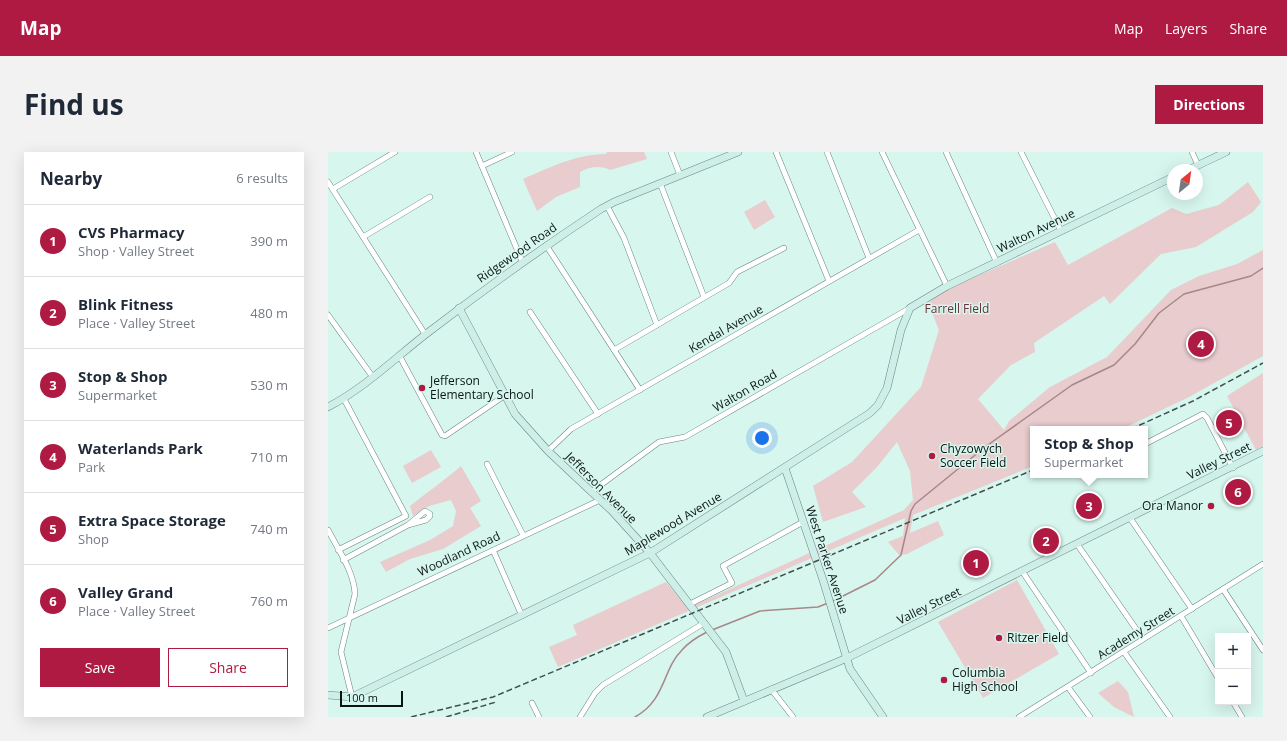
<!DOCTYPE html>
<meta charset="utf-8">
<style>
body{margin:0;font-family:"Open Sans",sans-serif;background:#f2f2f3;color:#1f2937}
.controls{position:absolute;right:12px;bottom:12px;display:grid;overflow:hidden;border-radius:0px;box-shadow:0 4px 16px #0002}
.controls button{width:36px;height:36px;display:grid;place-items:center;padding:0;border:0;border-bottom:1px solid #e0e1e3;background:#fff;color:#1f2937;font:20px sans-serif}
.compass{position:absolute;left:839px;top:12px;width:36px;height:36px;border-radius:50%;background:#fff;box-shadow:0 4px 16px #0002;rotate:29deg}
.scale{position:absolute;left:12px;bottom:10px;width:63px;box-sizing:border-box;padding-left:4px;border:2px solid #0b1614;border-top:0;font-size:11px;line-height:14px;white-space:nowrap;color:#0b1614;-webkit-text-stroke:3px #d7f6ee;paint-order:stroke}
.you{position:absolute;left:434px;top:286px;width:14px;height:14px;margin:-10px;border:3px solid #fff;border-radius:50%;background:#1a73e8;box-shadow:0 0 0 6px #1a73e833}
.badge{display:grid;place-items:center;width:26px;height:26px;border-radius:50%;background:#ae1a42;color:#fff;font-size:13px;font-weight:700}
.pin{position:absolute;translate:-50% -50%;border:2px solid #fff;box-shadow:0 1px 4px #0006}
.popup{position:absolute;left:702px;top:274px;width:118px;height:52px;box-sizing:border-box;display:grid;place-content:center;border-radius:0px;background:#fff;filter:drop-shadow(0 1px 3px #0005);font-size:13px;white-space:nowrap;color:#747a83}
.popup b{font-size:15px;color:#1f2937}
.popup::after{content:'';position:absolute;left:50%;top:100%;margin-left:-8px;border:8px solid transparent;border-top-color:#fff}
.list{margin:0;padding:0;list-style:none}
h2{display:flex;justify-content:space-between;align-items:center;height:52px;margin:0;padding:0 16px;font-size:17px}
h2 small{font-size:13px;font-weight:400;color:#747a83}
.list li{display:grid;grid-template-columns:26px 1fr auto;gap:12px;align-items:center;box-sizing:border-box;height:72px;padding:0 16px;border-top:1px solid #e0e1e3}
.list b{display:block;font-size:15px;white-space:nowrap}
.list p{margin:0;font-size:13px;white-space:nowrap;color:#747a83}
.list em{font-size:13px;font-style:normal;color:#747a83}
.actions{display:flex;gap:8px;padding:12px 16px}
.actions a{flex:1;padding:9px 0;border:1px solid #ae1a42;border-radius:0px;text-align:center;font-size:14px;color:#ae1a42}
.actions .main{background:#ae1a42;color:#fff}
.map{position:relative;flex:none;width:935px;height:565px;overflow:hidden;border-radius:0px}
header{display:flex;align-items:center;gap:24px;box-sizing:border-box;height:56px;padding:0 20px;background:#ae1a42;color:#fff}
header strong{font-size:19px}
nav{display:flex;gap:22px;margin-inline-start:auto;font-size:14px}
.intro{display:flex;align-items:center;justify-content:space-between;box-sizing:border-box;height:96px;padding:0 24px}
h1{margin:0;font-size:28px}
.button{padding:10px 18px;border-radius:0px;background:#ae1a42;color:#fff;font-size:14px;font-weight:700}
main{display:flex;gap:24px;padding:0 24px}
aside{flex:1;background:#fff;border-radius:0px;box-shadow:0 4px 16px #0002}
.map>svg:first-child{display:block}
</style>
<header>
<strong>Map</strong>
<nav><a>Map</a><a>Layers</a><a>Share</a></nav>
</header>
<div class="intro"><h1>Find us</h1><a class="button">Directions</a></div>
<main>
<aside>
<h2>Nearby<small>6 results</small></h2>
<ul class="list">
<li><span class="badge">1</span><div><b>CVS Pharmacy</b><p>Shop · Valley Street</p></div><em>390 m</em></li>
<li><span class="badge">2</span><div><b>Blink Fitness</b><p>Place · Valley Street</p></div><em>480 m</em></li>
<li><span class="badge">3</span><div><b>Stop &amp; Shop</b><p>Supermarket</p></div><em>530 m</em></li>
<li><span class="badge">4</span><div><b>Waterlands Park</b><p>Park</p></div><em>710 m</em></li>
<li><span class="badge">5</span><div><b>Extra Space Storage</b><p>Shop</p></div><em>740 m</em></li>
<li><span class="badge">6</span><div><b>Valley Grand</b><p>Place · Valley Street</p></div><em>760 m</em></li>
</ul>
<div class="actions"><a class="main">Save</a><a>Share</a></div>
</aside>
<div class="map">
<svg width="935" height="565" viewBox="0 0 935 565">
<rect width="100%" height="100%" fill="#d7f6ee"/>
<!-- green -->
<g fill="#e8ccce">
<path d="M279,0H316L319,7L282,18C272,13 261,15 252,20V35L228,45L209,59L195,27C225,14 246,3 278,2Z"/>
<polygon points="920,30 933,50 925,60 868,95 833,102 782,152 776,144 706,191 707,200 683,213 650,247 676,278 681,269 722,235 779,205 843,138 871,124 909,112 935,98 935,204 861,245 794,277 705,277 705,314 585,363 582,381 610,369 616,383 579,402 571,403 560,390 575,384 577,366 230,515 221,495 249,483 245,473 338,430 360,456 576,358 585,348 582,319 569,290 549,315 524,340 538,355 495,370 485,334 524,310 593,235 611,178 600,151 617,138 727,90 740,113 844,56 858,62 891,53"/>
<polygon points="437,48 447,65 426,78 416,60"/>
<polygon points="935,221 935,294 928,298 899,244"/>
<polygon points="103,298 113,315 84,331 75,314"/>
<path d="M133,314L153,349L142,356L153,374L115,397L82,407L58,420L52,410L102,388L125,374L128,359L123,348L101,354L85,364L82,354C99,340 116,329 133,314Z"/>
<polygon points="689,428 731,502 655,546 610,470"/>
<polygon points="790,529 800,540 806,565 786,555 770,541"/>
</g>
<g fill="none" stroke-linecap="round" stroke-linejoin="round">
<!-- stream -->
<g stroke="#a88789" stroke-width="1.5">
<polyline points="503,450 547,428 573,403 583,359 587,352 657,295 744,233 786,213 807,192 831,161 856,142 923,124 935,116"/>
<polyline points="384,478 432,459 490,455 500,451"/>
<path d="M307,565C338,548 334,518 354,498C360,491 371,484 379,480"/>
</g>
<defs>
<g id="street">
<polyline points="148,0 194,109"/>
<polyline points="343,0 352,23"/>
<polyline points="448,0 501,129"/>
<polyline points="499,0 541,106"/>
<polyline points="554,0 619,134"/>
<polyline points="618,0 669,111"/>
<polyline points="693,0 733,79"/>
<polyline points="864,0 870,13"/>
<polyline points="154,14 184,0"/>
<polyline points="0,30 97,182"/>
<polyline points="332,31 376,145"/>
<polyline points="5,37 67,0"/>
<polyline points="279,54 296,86 329,173"/>
<polyline points="35,85 102,45"/>
<polyline points="218,93 312,238"/>
<polyline points="202,160 270,262"/>
<polyline points="0,163 44,224"/>
<polyline points="286,198 401,131 409,120 456,96"/>
<polyline points="71,203 114,283 117,284 176,244"/>
<polyline points="817,292 875,262 879,266 905,316"/>
<polyline points="220,299 243,277 591,78"/>
<polyline points="159,312 195,383"/>
<polyline points="263,340 331,290 357,285 582,156"/>
<polyline points="802,366 864,457"/>
<path d="M0,378C10,397 26,420 27,442L13,500L24,545"/>
<polyline points="749,392 815,487"/>
<polyline points="10,398 78,364 16,247"/>
<polyline points="165,398 194,464"/>
<polyline points="15,408 80,373 98,368 102,364 102,362 97,359 80,373"/>
<polyline points="694,419 763,521"/>
<polyline points="895,437 935,498"/>
<polyline points="362,452 404,431 395,414 475,370"/>
<polyline points="853,464 890,526"/>
<polyline points="0,476 272,348"/>
<polyline points="796,500 842,565"/>
<polyline points="740,535 762,565"/>
<polyline points="443,537 465,565"/>
<polyline points="905,550 914,565"/>
<polyline points="204,551 211,565"/>
<polyline points="252,565 267,541 275,533 376,471"/>
<polyline points="691,565 935,412"/>
</g>
<g id="secondary">
<polyline points="860,18 898,0"/>
<polyline points="131,156 187,262 220,299 284,359 322,401 398,500 416,549"/>
<path d="M0,255C37,236 69,204 102,179C158,136 214,96 273,57L286,50L410,0"/>
<polyline points="457,316 495,428 522,517 555,565"/>
<polyline points="0,543 24,545 322,401 542,261 550,253 559,236 573,178 582,156 619,134 845,25"/>
<polyline points="379,565 519,506 935,299"/>
</g>
</defs>
<!-- street casing -->
<use href="#street" stroke="#6a867f" stroke-width="6"/>
<!-- secondary casing -->
<use href="#secondary" stroke="#6a867f" stroke-width="8"/>
<!-- street -->
<use href="#street" stroke="#fff" stroke-width="5"/>
<!-- secondary -->
<use href="#secondary" stroke="#ceeee8" stroke-width="7"/>
<!-- rail -->
<g stroke="#40504d" stroke-width="1.5" stroke-dasharray="6 3" stroke-linecap="butt">
<polyline points="803,277 865,249 935,211"/>
<polyline points="83,565 165,545 705,318"/>
<polyline points="118,565 168,550"/>
</g>
</g>
<!-- markers -->
<g fill="#ae1a42" stroke="#d7f6ee" stroke-width="1.5">
<circle cx="94" cy="236" r="4"/>
<circle cx="604" cy="304" r="4"/>
<circle cx="883" cy="354" r="4"/>
<circle cx="671" cy="486" r="4"/>
<circle cx="616" cy="528" r="4"/>
</g>
<g text-anchor="middle" stroke-width="3" stroke-linejoin="round" paint-order="stroke">
<!-- street labels -->
<g font-size="12" fill="#0b1614" stroke="#d7f6ee">
<text transform="translate(708 79) rotate(-26)" y="4">Walton Avenue</text>
<text transform="translate(189 101) rotate(-35)" y="4">Ridgewood Road</text>
<text transform="translate(398 177) rotate(-30)" y="4">Kendal Avenue</text>
<text transform="translate(417 239) rotate(-30)" y="4">Walton Road</text>
<text transform="translate(891 309) rotate(-26)" y="4">Valley Street</text>
<text transform="translate(273 336) rotate(45)" y="4">Jefferson Avenue</text>
<text transform="translate(345 372) rotate(-31)" y="4">Maplewood Avenue</text>
<text transform="translate(131 402) rotate(-25)" y="4">Woodland Road</text>
<text transform="translate(499 408) rotate(72)" y="4">West Parker Avenue</text>
<text transform="translate(601 454) rotate(-26)" y="4">Valley Street</text>
<text transform="translate(808 481) rotate(-32)" y="4">Academy Street</text>
</g>
<!-- park labels -->
<g font-size="12" fill="#65343a" stroke="#d7f6ee">
<text x="629" y="161">Farrell Field</text>
</g>
<!-- poi labels -->
<g font-size="12" fill="#0b1614" stroke="#d7f6ee" text-anchor="start">
<text x="102" y="233">Jefferson<tspan x="102" dy="14">Elementary School</tspan></text>
<text x="612" y="301">Chyzowych<tspan x="612" dy="14">Soccer Field</tspan></text>
<text x="875" y="358" text-anchor="end">Ora Manor</text>
<text x="679" y="490">Ritzer Field</text>
<text x="624" y="525">Columbia<tspan x="624" dy="14">High School</tspan></text>
</g>
</g>
</svg>
<div class="controls">
<button>+</button>
<button>−</button>
</div>
<svg class="compass" viewBox="-18 -18 36 36"><path d="M0-13l5 13h-10z" fill="#e53935"/><path d="M0 13l5-13h-10z" fill="#747a83"/></svg>
<div class="scale">100 m</div>
<div class="you"></div>
<div class="pin badge" style="left:648px;top:411px">1</div>
<div class="pin badge" style="left:718px;top:389px">2</div>
<div class="pin badge" style="left:761px;top:354px">3</div>
<div class="popup"><b>Stop &amp; Shop</b>Supermarket</div>
<div class="pin badge" style="left:873px;top:192px">4</div>
<div class="pin badge" style="left:901px;top:271px">5</div>
<div class="pin badge" style="left:910px;top:340px">6</div>
</div>
</main>
